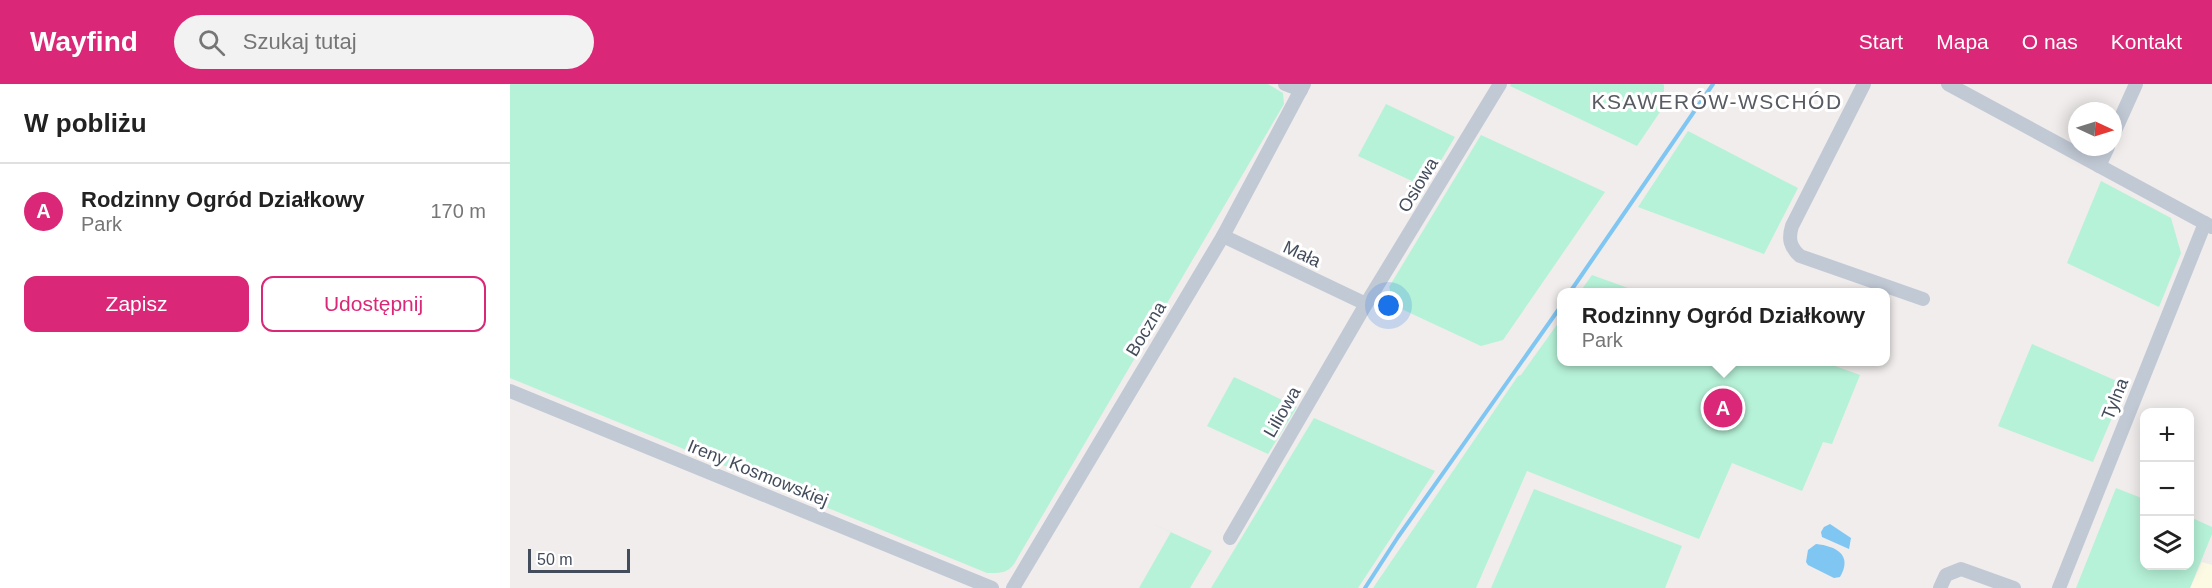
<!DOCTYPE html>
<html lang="pl">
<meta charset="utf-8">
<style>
body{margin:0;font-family:Arial,sans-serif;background:#f2f2f2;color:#222}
.controls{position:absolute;right:18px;bottom:18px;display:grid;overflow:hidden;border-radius:12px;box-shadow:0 3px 15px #0003}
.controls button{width:54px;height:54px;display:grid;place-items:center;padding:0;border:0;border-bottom:2px solid #e0e0e0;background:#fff;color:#222;font:30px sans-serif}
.compass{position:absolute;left:1558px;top:18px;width:54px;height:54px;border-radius:50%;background:#fff;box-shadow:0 3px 15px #0003;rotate:94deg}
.scale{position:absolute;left:18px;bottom:15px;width:102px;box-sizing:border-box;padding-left:6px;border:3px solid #434c5b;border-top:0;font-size:16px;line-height:21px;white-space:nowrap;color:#434c5b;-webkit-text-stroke:4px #fff;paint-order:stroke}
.you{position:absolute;left:879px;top:222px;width:21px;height:21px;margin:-15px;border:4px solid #fff;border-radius:50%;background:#1a73e8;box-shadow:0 0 0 9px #1a73e833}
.badge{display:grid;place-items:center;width:39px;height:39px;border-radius:50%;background:#db2777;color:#fff;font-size:20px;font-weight:700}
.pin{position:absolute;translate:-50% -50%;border:3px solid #fff;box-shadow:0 2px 6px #0006}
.popup{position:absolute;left:1047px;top:204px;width:333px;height:78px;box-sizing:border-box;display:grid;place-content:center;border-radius:12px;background:#fff;filter:drop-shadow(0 2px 4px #0005);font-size:20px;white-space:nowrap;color:#767676}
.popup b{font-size:22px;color:#222}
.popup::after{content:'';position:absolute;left:50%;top:100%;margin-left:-12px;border:12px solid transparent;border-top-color:#fff}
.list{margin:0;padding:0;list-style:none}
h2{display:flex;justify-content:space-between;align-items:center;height:78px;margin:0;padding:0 24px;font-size:26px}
h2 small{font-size:20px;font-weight:400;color:#767676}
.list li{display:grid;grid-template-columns:39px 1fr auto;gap:18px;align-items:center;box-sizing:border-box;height:96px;padding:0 24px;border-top:2px solid #e0e0e0}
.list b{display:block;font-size:22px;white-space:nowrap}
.list p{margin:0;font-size:20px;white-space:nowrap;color:#767676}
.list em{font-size:20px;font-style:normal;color:#767676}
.actions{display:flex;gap:12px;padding:18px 24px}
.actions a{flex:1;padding:14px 0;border:2px solid #db2777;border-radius:12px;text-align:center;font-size:21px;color:#db2777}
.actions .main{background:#db2777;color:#fff}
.icon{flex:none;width:33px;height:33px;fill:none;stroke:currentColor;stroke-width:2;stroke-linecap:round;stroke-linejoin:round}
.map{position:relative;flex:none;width:1702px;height:504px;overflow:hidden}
header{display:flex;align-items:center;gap:36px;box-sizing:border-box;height:84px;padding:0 30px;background:#db2777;color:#fff}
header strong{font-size:28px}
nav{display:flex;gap:33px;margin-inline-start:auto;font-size:21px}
.search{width:420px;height:54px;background:#f2f2f2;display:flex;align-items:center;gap:15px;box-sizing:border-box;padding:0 21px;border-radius:33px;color:#767676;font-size:22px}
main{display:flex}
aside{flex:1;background:#fff}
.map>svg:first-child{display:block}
</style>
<header>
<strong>Wayfind</strong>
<div class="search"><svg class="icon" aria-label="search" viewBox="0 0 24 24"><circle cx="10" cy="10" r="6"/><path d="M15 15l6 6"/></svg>Szukaj tutaj</div>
<nav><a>Start</a><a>Mapa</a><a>O nas</a><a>Kontakt</a></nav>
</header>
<main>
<aside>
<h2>W pobliżu<small></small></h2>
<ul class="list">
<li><span class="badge">A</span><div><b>Rodzinny Ogród Działkowy</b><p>Park</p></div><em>170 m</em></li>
</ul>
<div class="actions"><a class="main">Zapisz</a><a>Udostępnij</a></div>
</aside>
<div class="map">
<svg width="1702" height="504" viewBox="0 0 1702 504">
<rect width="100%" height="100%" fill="#f0edec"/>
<!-- commercial -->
<polygon fill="#fdfae3" points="1692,478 1702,481 1702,504 1680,504"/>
<!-- green -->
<g fill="#b6f2d8">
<path d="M0,0H758L773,9L774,20L504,480C497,490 488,489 477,489L0,294Z"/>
<polygon points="1001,0 1153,0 1154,1 1154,22 1127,62 1000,2"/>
<polygon points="876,20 945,53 915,103 848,72"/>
<polygon points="1178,47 1288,104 1254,170 1128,123"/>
<polygon points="971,51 1095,108 993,256 971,262 885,222 879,203"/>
<polygon points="1591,97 1661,134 1671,169 1649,223 1557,179"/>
<polygon points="1082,191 1129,208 1070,208"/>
<polygon points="1051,235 1051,278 1314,278 1350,291 1322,360 1313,358 1292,407 1222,379 1189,455 1017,387 966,504 863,504 1008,292 1011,291"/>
<polygon points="1522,260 1616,301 1583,378 1488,342"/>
<polygon points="724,293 787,323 758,370 697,342"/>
<polygon points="804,334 925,387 848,504 701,504"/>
<polygon points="1606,404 1634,415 1634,482 1680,482 1680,433 1702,443 1702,450 1680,504 1566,504"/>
<polygon points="1024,405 1172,462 1155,504 981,504"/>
<polygon points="641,439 702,467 680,504 629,504 661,448"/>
</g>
<!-- water -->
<g fill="#7fc6f3">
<polygon points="1320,440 1341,454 1339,465 1312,453 1311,448 1314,443"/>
<path d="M1306,460C1326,462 1343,471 1330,493L1324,494L1298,481L1296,478L1298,466Z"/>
</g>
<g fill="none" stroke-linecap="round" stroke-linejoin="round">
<!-- stream -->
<g stroke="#7fc6f3" stroke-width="4">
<polyline points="1060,208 1203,0"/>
<polyline points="855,504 888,453 1051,222"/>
</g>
<!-- street -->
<g stroke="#c1c9d5" stroke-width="14">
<polyline points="775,0 791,6"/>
<path d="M1354,0L1282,142C1278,155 1280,163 1290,172L1413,215"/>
<polyline points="1438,0 1702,143"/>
<polyline points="1603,51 1626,0"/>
<polyline points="1589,82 1598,63"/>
<polyline points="713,152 856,220"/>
<polyline points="0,307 482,504"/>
<polyline points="720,454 856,220 990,0"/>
<polyline points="503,504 713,152 794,0"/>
<polyline points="1430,504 1436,491 1451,485 1504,504"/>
<polyline points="1549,504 1695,139"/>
</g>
</g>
<g text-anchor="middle" stroke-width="6" stroke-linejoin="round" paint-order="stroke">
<!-- street labels -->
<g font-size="18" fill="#434c5b" stroke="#fff">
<text transform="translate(908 101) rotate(-59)" y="6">Osiowa</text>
<text transform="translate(792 170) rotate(25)" y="6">Mała</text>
<text transform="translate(636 245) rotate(-59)" y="6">Boczna</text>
<text transform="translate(1605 315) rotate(-68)" y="6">Tylna</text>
<text transform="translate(772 328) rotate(-60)" y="6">Liliowa</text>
<text transform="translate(248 389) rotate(22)" y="6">Ireny Kosmowskiej</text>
</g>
<!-- quarter labels -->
<g font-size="21" letter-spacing="1.5" fill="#595b62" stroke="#fff">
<text x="1207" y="25">KSAWERÓW-WSCHÓD</text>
</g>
</g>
</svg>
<div class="controls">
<button>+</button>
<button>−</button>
<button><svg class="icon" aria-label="layers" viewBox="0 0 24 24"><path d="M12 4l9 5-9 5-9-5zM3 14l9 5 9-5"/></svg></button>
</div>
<svg class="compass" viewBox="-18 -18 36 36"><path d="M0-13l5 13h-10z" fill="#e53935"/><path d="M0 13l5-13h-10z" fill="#767676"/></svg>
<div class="scale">50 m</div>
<div class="you"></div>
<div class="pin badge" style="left:1213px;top:324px">A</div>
<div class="popup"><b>Rodzinny Ogród Działkowy</b>Park</div>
</div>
</main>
